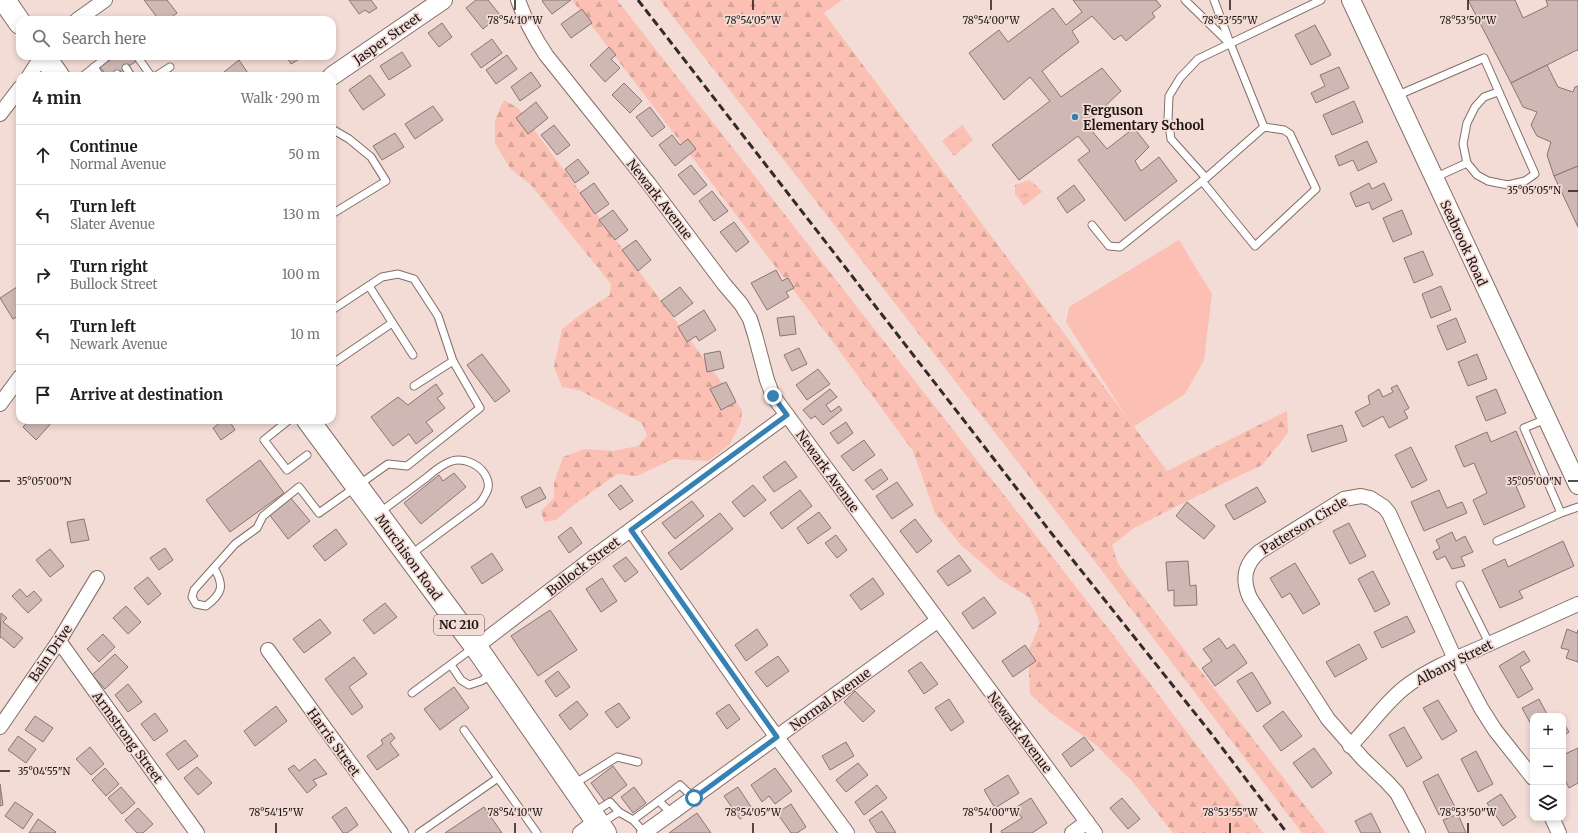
<!DOCTYPE html>
<meta charset="utf-8">
<style>
body{margin:0;font-family:Merriweather,serif;background:#f2f2f2;color:#202124}
.controls{position:absolute;right:12px;bottom:12px;display:grid;overflow:hidden;border-radius:8px;box-shadow:0 2px 6px #0003}
.controls button{width:36px;height:36px;display:grid;place-items:center;padding:0;border:0;border-bottom:1px solid #e0e0e0;background:#fff;color:#202124;font:20px sans-serif}
.stop{position:absolute;width:12px;height:12px;margin:-9px;border:3px solid #3680b4;border-radius:50%;background:#fff}
.stop.end{background:#3680b4;border-color:#fff;box-shadow:0 1px 4px #0008}
.list{margin:0;padding:0;list-style:none}
h2{display:flex;justify-content:space-between;align-items:center;height:52px;margin:0;padding:0 16px;font-size:17px}
h2 small{font-size:13px;font-weight:400;color:#757577}
.list li{display:grid;grid-template-columns:26px 1fr auto;gap:12px;align-items:center;box-sizing:border-box;height:60px;padding:0 16px;border-top:1px solid #e0e0e0}
.list b{display:block;font-size:15px;white-space:nowrap}
.list p{margin:0;font-size:13px;white-space:nowrap;color:#757577}
.list em{font-size:13px;font-style:normal;color:#757577}
.icon{flex:none;width:22px;height:22px;fill:none;stroke:currentColor;stroke-width:2;stroke-linecap:round;stroke-linejoin:round}
.map{position:relative;flex:none;width:1578px;height:833px;overflow:hidden}
.search{position:absolute;background:#fff;box-shadow:0 2px 6px #0003;left:16px;top:16px;width:320px;height:44px;display:flex;align-items:center;gap:10px;box-sizing:border-box;padding:0 14px;border-radius:12px;color:#757577;font-size:15px}
.panel{position:absolute;background:#fff;box-shadow:0 2px 6px #0003;left:16px;top:72px;width:320px;height:352px;border-radius:12px}
.map>svg:first-child{display:block}
</style>
<div class="map">
<svg width="1578" height="833" viewBox="0 0 1578 833">
<defs>
<pattern id="forest-firs" width="22" height="20" patternUnits="userSpaceOnUse"><rect width="22" height="20" fill="#fbc0b3"/><path d="M5 1l3.5 6h-7zM16 11l3.5 6h-7z" fill="#d7a499"/></pattern>
<pattern id="park-tufts" width="24" height="20" patternUnits="userSpaceOnUse"><rect width="24" height="20" fill="#fbc0b3"/><path d="M3 7l-1-3M5 7V3M7 7l1-3M15 17l-1-3M17 17v-4M19 17l1-3" fill="none" stroke="#d7a499"/></pattern>
</defs>
<rect width="100%" height="100%" fill="#f3dbd6"/>
<!-- forest -->
<g fill="url(#forest-firs)">
<polygon points="572,0 617,0 1108,628 1263,833 1173,833 1132,781 1096,745 1051,713 1030,694 1028,652 1040,623 1030,598 1001,580 961,545 935,513 913,451 833,342"/>
<polygon points="660,0 842,0 824,13 1167,471 1287,411 1288,433 1262,465 1197,496 1134,528 1112,545 1118,564 1326,833 1302,833 1086,550"/>
<polygon points="504,100 518,108 742,410 741,422 729,445 708,461 673,459 637,476 617,474 576,503 556,520 544,522 541,511 554,498 554,483 563,457 585,449 613,451 638,446 647,436 642,423 579,390 562,387 554,367 562,329 584,312 610,295 611,284 531,185 510,168 495,143 495,120"/>
</g>
<!-- park -->
<g fill="url(#park-tufts)">
<polygon points="962,125 973,140 954,156 942,141"/>
<polygon points="1029,180 1037,186 1042,192 1024,206 1015,194 1015,185"/>
</g>
<!-- garden -->
<polygon fill="#fbc0b3" points="1179,240 1212,294 1204,360 1185,394 1133,427 1066,322 1069,307"/>
<!-- building -->
<g fill="#cfb8b3" stroke="#8a7570">
<polygon points="144,0 167,0 177,13 168,20 159,20"/>
<polygon points="349,0 371,0 377,8 369,13 365,10 359,14"/>
<polygon points="476,0 488,0 500,15 483,29 466,8"/>
<polygon points="543,0 571,0 552,14 542,1"/>
<polygon points="1073,0 1156,0 1161,6 1152,13 1155,17 1126,41 1121,35 1114,40 1092,16 1072,31 1079,42 1042,71 1061,97 1102,68 1121,91 1086,124 1107,149 1134,128 1149,147 1135,161 1141,171 1159,157 1177,181 1125,221 1078,160 1090,151 1078,136 1019,180 992,145 1050,101 1030,77 1004,100 969,53 999,30 1008,42 1053,8 1066,25 1082,12"/>
<polygon points="1468,0 1515,0 1523,18 1548,6 1546,0 1578,0 1578,51 1577,50 1511,83"/>
<polygon points="582,9 592,23 571,38 561,24"/>
<polygon points="442,23 452,37 439,47 428,33"/>
<polygon points="1315,25 1331,55 1311,65 1295,35"/>
<polygon points="492,39 502,53 481,68 471,54"/>
<polygon points="609,47 616,55 611,59 620,68 605,82 590,65"/>
<polygon points="402,52 411,66 389,80 380,66"/>
<polygon points="507,55 517,69 496,84 486,70"/>
<polygon points="116,56 144,56 114,76 107,76 100,67"/>
<polygon points="286,56 300,56 301,58 291,64"/>
<polygon points="239,60 250,76 227,76 224,72"/>
<polygon points="1547,65 1558,87 1573,92 1575,87 1578,86 1578,166 1554,176 1547,155 1551,142 1537,136 1531,125 1537,112 1523,107 1511,83"/>
<polygon points="1339,67 1349,88 1316,103 1311,93 1325,86 1320,75"/>
<polygon points="531,72 541,86 520,101 511,87"/>
<polygon points="370,75 385,95 363,110 349,90"/>
<polygon points="624,83 642,101 630,113 612,95"/>
<polygon points="1354,101 1363,122 1332,135 1323,115"/>
<polygon points="536,102 548,118 528,134 516,118"/>
<polygon points="433,106 443,120 415,139 405,124"/>
<polygon points="650,107 665,127 652,137 636,117"/>
<polygon points="554,125 570,145 557,155 541,135"/>
<polygon points="395,133 404,147 382,160 373,146"/>
<polygon points="672,135 680,145 688,139 696,149 675,166 659,145"/>
<polygon points="1367,141 1377,162 1358,171 1353,160 1339,166 1335,156"/>
<polygon points="578,159 589,173 575,183 565,169"/>
<polygon points="691,165 707,185 694,195 678,175"/>
<polygon points="1578,166 1578,227 1554,176"/>
<polygon points="594,183 609,204 595,214 580,193"/>
<polygon points="1369,183 1372,189 1384,183 1392,200 1372,210 1369,202 1356,207 1350,193"/>
<polygon points="1074,185 1085,200 1067,213 1057,198"/>
<polygon points="712,191 728,211 714,221 699,201"/>
<polygon points="613,210 628,230 615,240 599,220"/>
<polygon points="1402,210 1412,234 1393,242 1383,218"/>
<polygon points="734,222 749,242 736,252 720,232"/>
<polygon points="636,240 651,260 638,271 622,250"/>
<polygon points="1423,251 1433,275 1414,283 1404,258"/>
<polygon points="776,270 782,281 788,278 794,288 786,292 789,297 767,310 751,283"/>
<polygon points="20,285 20,315 13,319 0,298"/>
<polygon points="1441,286 1451,310 1431,318 1422,294"/>
<polygon points="680,287 693,303 674,317 661,301"/>
<polygon points="704,310 716,330 699,341 696,336 687,342 678,327"/>
<polygon points="794,316 796,334 780,336 777,318"/>
<polygon points="1456,318 1466,342 1447,350 1437,326"/>
<polygon points="799,348 807,364 792,371 784,355"/>
<polygon points="720,351 724,368 707,372 704,354"/>
<polygon points="482,354 510,391 495,402 467,365"/>
<polygon points="1477,354 1487,379 1468,386 1458,362"/>
<polygon points="818,369 830,384 807,400 796,385"/>
<polygon points="726,382 736,402 721,410 710,389"/>
<polygon points="436,384 443,394 437,398 445,408 426,422 433,431 416,444 409,434 393,446 371,417 398,397 408,405"/>
<polygon points="1397,385 1409,408 1404,411 1408,418 1389,428 1383,416 1363,427 1355,412 1370,404 1368,396 1379,389 1383,397 1393,392 1391,388"/>
<polygon points="830,389 837,397 826,405 831,412 839,406 842,410 823,425 815,416 811,419 803,410"/>
<polygon points="1496,389 1506,413 1486,421 1476,397"/>
<polygon points="29,420 54,420 36,440 23,427"/>
<polygon points="224,420 229,420 235,430 221,440 213,428"/>
<polygon points="846,422 853,433 838,444 830,433"/>
<polygon points="1342,425 1347,441 1312,452 1307,435"/>
<polygon points="1516,431 1536,477 1516,486 1525,507 1484,525 1473,500 1487,493 1474,463 1464,467 1455,446 1487,432 1491,442"/>
<polygon points="864,440 875,455 853,471 841,456"/>
<polygon points="1411,447 1427,480 1412,488 1395,455"/>
<polygon points="260,460 284,493 230,532 206,500"/>
<polygon points="785,461 797,477 774,492 763,477"/>
<polygon points="881,469 888,479 873,490 865,480"/>
<polygon points="454,473 466,487 421,524 404,503 439,475 443,481"/>
<polygon points="897,482 913,505 892,519 876,496"/>
<polygon points="621,485 633,501 620,510 608,495"/>
<polygon points="753,485 766,500 744,517 732,502"/>
<polygon points="540,487 546,498 526,508 521,497"/>
<polygon points="1257,487 1266,502 1234,520 1225,505"/>
<polygon points="800,490 812,506 782,529 770,513"/>
<polygon points="1439,490 1447,508 1462,502 1467,513 1424,531 1411,502"/>
<polygon points="289,496 310,521 288,539 268,513"/>
<polygon points="692,501 704,516 675,539 662,523"/>
<polygon points="1187,502 1215,526 1204,539 1176,516"/>
<polygon points="819,512 831,528 808,544 797,528"/>
<polygon points="720,513 733,529 681,570 668,553"/>
<polygon points="84,519 89,540 71,543 67,522"/>
<polygon points="915,519 932,541 917,553 900,531"/>
<polygon points="1349,523 1366,556 1350,564 1333,531"/>
<polygon points="571,527 582,543 569,553 558,537"/>
<polygon points="336,529 347,544 325,561 313,546"/>
<polygon points="1452,532 1456,541 1465,536 1473,552 1461,557 1465,566 1452,569 1445,556 1437,560 1433,552 1440,548 1436,540"/>
<polygon points="836,535 847,550 837,558 825,543"/>
<polygon points="1563,541 1574,566 1519,591 1523,598 1500,608 1482,570 1505,559 1508,567"/>
<polygon points="165,548 173,560 159,570 150,558"/>
<polygon points="50,549 64,566 50,577 36,560"/>
<polygon points="492,553 503,570 482,584 471,567"/>
<polygon points="959,555 971,571 948,586 937,571"/>
<polygon points="626,557 638,572 625,582 613,566"/>
<polygon points="1188,561 1190,586 1196,585 1197,605 1174,606 1174,590 1168,591 1166,562"/>
<polygon points="1295,563 1320,604 1303,614 1290,593 1282,598 1270,578"/>
<polygon points="1373,571 1390,604 1375,612 1358,579"/>
<polygon points="148,577 161,594 148,605 134,588"/>
<polygon points="602,578 617,601 601,612 586,589"/>
<polygon points="873,578 884,594 861,610 850,595"/>
<polygon points="20,589 27,597 34,591 42,600 28,613 12,596"/>
<polygon points="984,597 996,613 973,629 962,613"/>
<polygon points="385,603 397,617 374,634 363,620"/>
<polygon points="126,606 141,622 128,634 113,618"/>
<polygon points="550,610 577,650 538,676 511,636"/>
<polygon points="1,613 7,618 3,622 23,638 14,648 1,637 0,638"/>
<polygon points="1407,616 1415,632 1382,648 1374,632"/>
<polygon points="320,619 331,633 304,653 293,639"/>
<polygon points="757,629 768,645 746,661 735,645"/>
<polygon points="1567,629 1577,633 1578,630 1578,662 1566,658 1569,650 1561,648"/>
<polygon points="103,634 115,647 99,662 87,649"/>
<polygon points="1219,638 1227,649 1234,644 1247,663 1215,686 1202,668 1212,661 1203,649"/>
<polygon points="1359,644 1367,659 1335,677 1326,662"/>
<polygon points="1025,645 1036,661 1013,677 1002,661"/>
<polygon points="1524,651 1530,661 1520,667 1533,689 1518,698 1499,666"/>
<polygon points="115,654 128,667 105,689 92,675"/>
<polygon points="778,656 789,671 767,687 755,672"/>
<polygon points="354,657 367,674 349,687 363,707 352,715 325,679"/>
<polygon points="921,662 938,684 924,694 908,671"/>
<polygon points="558,671 570,687 556,697 545,681"/>
<polygon points="1252,672 1271,703 1257,712 1237,681"/>
<polygon points="128,684 142,702 128,712 115,695"/>
<polygon points="454,687 469,708 440,730 424,709"/>
<polygon points="855,691 875,711 863,722 844,702"/>
<polygon points="949,699 964,722 951,731 935,708"/>
<polygon points="1539,699 1548,716 1533,716 1533,728 1522,708"/>
<polygon points="1438,700 1457,731 1442,740 1423,708"/>
<polygon points="577,701 588,715 570,730 559,715"/>
<polygon points="619,703 630,718 617,728 605,712"/>
<polygon points="729,704 740,719 727,729 716,713"/>
<polygon points="276,706 287,721 255,746 244,731"/>
<polygon points="1283,711 1302,736 1281,751 1263,726"/>
<polygon points="155,713 168,731 154,741 141,724"/>
<polygon points="35,716 53,728 43,742 25,730"/>
<polygon points="1563,722 1569,732 1563,736"/>
<polygon points="1404,727 1422,758 1407,767 1389,735"/>
<polygon points="391,733 395,738 390,743 399,755 377,770 367,756 383,744 381,740"/>
<polygon points="18,736 36,749 26,763 8,750"/>
<polygon points="1084,737 1094,750 1071,767 1062,754"/>
<polygon points="185,740 198,756 178,770 166,754"/>
<polygon points="846,742 854,756 830,770 822,756"/>
<polygon points="90,747 104,764 91,775 76,759"/>
<polygon points="1314,748 1332,773 1312,788 1293,763"/>
<polygon points="1578,748 1578,783 1569,788 1563,776 1563,755"/>
<polygon points="1476,751 1493,784 1478,792 1461,759"/>
<polygon points="315,759 327,774 313,780 317,785 307,793 288,769 294,765 299,771"/>
<polygon points="858,763 868,775 846,792 836,780"/>
<polygon points="613,766 627,785 605,802 591,783"/>
<polygon points="197,767 212,783 198,795 184,778"/>
<polygon points="105,768 119,784 106,796 92,780"/>
<polygon points="775,768 792,791 775,804 769,796 762,802 751,785"/>
<polygon points="1438,774 1455,807 1439,815 1423,782"/>
<polygon points="1008,775 1019,793 995,808 984,790"/>
<polygon points="0,784 3,805 0,806"/>
<polygon points="877,785 887,798 864,815 855,802"/>
<polygon points="121,787 135,803 122,814 108,798"/>
<polygon points="634,787 646,803 633,813 621,797"/>
<polygon points="738,787 753,810 740,819 724,796"/>
<polygon points="1501,794 1516,817 1503,826 1487,803"/>
<polygon points="1031,798 1047,823 1032,833 1002,833 1001,831 1022,818 1015,808"/>
<polygon points="1122,798 1140,819 1128,829 1110,808"/>
<polygon points="15,802 33,814 23,829 5,816"/>
<polygon points="791,804 806,827 797,833 791,833 777,813"/>
<polygon points="346,807 358,825 347,833 343,833 332,817"/>
<polygon points="484,807 502,833 445,833"/>
<polygon points="138,808 153,824 143,833 137,833 125,820"/>
<polygon points="882,811 896,833 877,833 869,820"/>
<polygon points="697,813 711,833 669,833"/>
<polygon points="1371,813 1381,833 1361,833 1355,821"/>
<polygon points="1458,814 1466,833 1449,833 1443,820"/>
<polygon points="38,819 56,832 55,833 29,833"/>
</g>
<g fill="none" stroke-linecap="round" stroke-linejoin="round">
<defs>
<g id="service">
<polyline points="1185,0 1228,42"/>
<polyline points="139,59 151,76"/>
<polyline points="94,67 100,76"/>
<polyline points="126,68 131,76"/>
<polyline points="117,74 118,76"/>
<polyline points="83,76 108,56"/>
<polyline points="156,76 170,67"/>
<polyline points="1396,96 1484,58 1535,174 1525,181 1508,185 1488,181 1477,175 1467,163 1463,144 1467,123 1475,107 1484,97 1498,92"/>
<polyline points="332,129 349,139 371,157 386,181 332,214"/>
<polyline points="1206,178 1171,139 1168,119 1169,96 1180,78 1198,59 1321,0"/>
<polyline points="1434,178 1467,163"/>
<polyline points="1202,181 1255,246 1316,189 1290,134 1284,130 1264,127"/>
<polyline points="1092,225 1109,246 1120,247 1206,178 1264,127 1230,43 1214,0"/>
<polyline points="369,286 413,355"/>
<polyline points="332,310 382,277 398,274 414,279 438,316 453,361"/>
<polyline points="332,364 392,323"/>
<polyline points="289,420 264,440 287,470 307,455"/>
<path d="M379,513C395,501 410,490 426,478C433,472 442,464 452,461C463,458 477,463 484,473C492,485 488,492 480,503L410,555"/>
<polyline points="1561,513 1578,507"/>
<polyline points="1497,541 1561,513 1524,428 1546,419"/>
<path d="M214,568C225,586 222,594 206,606L196,604L192,597L194,590L235,544L257,528L263,516L299,487L319,513L388,464L407,466L480,408L453,361L414,386"/>
<polyline points="1460,585 1489,643"/>
<polyline points="451,665 461,680 469,685 481,681 493,674"/>
<polyline points="412,693 473,648"/>
<polyline points="464,730 537,833"/>
<polyline points="574,784 617,757 638,762"/>
<polyline points="659,801 672,814"/>
<polyline points="593,813 610,802 619,812"/>
<polyline points="601,823 619,812 633,820"/>
<polyline points="419,833 498,778"/>
<polyline points="645,833 633,820 680,785 694,798"/>
</g>
<g id="minor">
<path d="M518,0C525,20 534,37 546,55L649,184L724,284L741,304L750,319L755,335L767,380L773,396L1095,833"/>
<polyline points="77,20 105,0"/>
<polyline points="29,76 42,56"/>
<polyline points="0,114 20,88"/>
<polyline points="0,404 20,377"/>
<polyline points="631,530 749,699 847,833"/>
<polyline points="59,641 197,833"/>
<polyline points="476,647 599,553 787,415"/>
<polyline points="268,650 401,833"/>
<polyline points="0,727 59,641 97,578"/>
<path d="M1350,746C1369,727 1383,705 1404,688C1427,670 1454,659 1480,648C1513,633 1545,619 1578,604"/>
<polyline points="1552,818 1559,833"/>
<polyline points="580,833 589,826 595,818"/>
<polyline points="644,833 937,621"/>
<polyline points="1072,833 1087,822"/>
<path d="M1418,833L1397,793L1387,782L1363,759L1328,719L1250,598C1242,580 1244,565 1259,552L1344,499L1361,496L1370,498L1384,507L1389,513L1455,659L1481,708L1495,730L1533,778"/>
</g>
<g id="tertiary">
<polyline points="1351,0 1578,485"/>
<polyline points="332,76 443,0"/>
</g>
<g id="primary">
<polyline points="4,0 20,23"/>
<polyline points="44,56 58,76"/>
<polyline points="308,420 476,647 605,833"/>
</g>
</defs>
<!-- service casing -->
<use href="#service" stroke="#836e69" stroke-width="9"/>
<!-- minor casing -->
<use href="#minor" stroke="#836e69" stroke-width="16"/>
<!-- tertiary casing -->
<use href="#tertiary" stroke="#836e69" stroke-width="20"/>
<!-- primary casing -->
<use href="#primary" stroke="#836e69" stroke-width="24"/>
<!-- service -->
<use href="#service" stroke="#fff" stroke-width="7"/>
<!-- minor -->
<use href="#minor" stroke="#fff" stroke-width="14"/>
<!-- tertiary -->
<use href="#tertiary" stroke="#fff" stroke-width="18"/>
<!-- primary -->
<use href="#primary" stroke="#fff" stroke-width="22"/>
<!-- rail -->
<polyline stroke="#342b28" stroke-width="3" stroke-dasharray="8 4" stroke-linecap="butt" points="638,0 1052,534 1210,732 1287,833"/>
</g>
<g fill="none" stroke-linecap="round" stroke-linejoin="round">
<!-- route -->
<polyline stroke="#3680b4" stroke-width="5" points="694,798 777,737 631,530 787,415 773,396"/>
</g>
<!-- ticks -->
<path fill="none" stroke="#1f1715" stroke-width="1.5" d="M515,0V10M753,0V10M991,0V10M1230,0V10M1468,0V10M1568,191H1578M0,481H10M1568,481H1578M0,771H10M276,823V833M515,823V833M753,823V833M991,823V833M1230,823V833M1468,823V833"/>
<!-- markers -->
<circle fill="#3680b4" stroke="#f3dbd6" stroke-width="1.5" cx="1075" cy="117" r="4"/>
<g text-anchor="middle" stroke-width="3.5" stroke-linejoin="round" paint-order="stroke">
<!-- shield labels -->
<rect fill="#f3dbd6" stroke="#5f524f" stroke-width="1" x="434" y="615" width="50" height="20" rx="3"/>
<g font-size="12" font-weight="bold" fill="#1f1715">
<text x="459" y="629">NC 210</text>
</g>
<!-- street labels -->
<g font-size="13" fill="#1f1715" stroke="#f3dbd6">
<text transform="translate(387 38) rotate(-35)" y="5">Jasper Street</text>
<text transform="translate(660 199) rotate(52)" y="5">Newark Avenue</text>
<text transform="translate(1464 243) rotate(65)" y="5">Seabrook Road</text>
<text transform="translate(828 471) rotate(54)" y="5">Newark Avenue</text>
<text transform="translate(1304 525) rotate(-31)" y="5">Patterson Circle</text>
<text transform="translate(409 557) rotate(54)" y="5">Murchison Road</text>
<text transform="translate(583 566) rotate(-37)" y="5">Bullock Street</text>
<text transform="translate(50 653) rotate(-56)" y="5">Bain Drive</text>
<text transform="translate(1454 662) rotate(-27)" y="5">Albany Street</text>
<text transform="translate(830 699) rotate(-36)" y="5">Normal Avenue</text>
<text transform="translate(1020 732) rotate(53)" y="5">Newark Avenue</text>
<text transform="translate(128 737) rotate(54)" y="5">Armstrong Street</text>
<text transform="translate(334 742) rotate(54)" y="5">Harris Street</text>
</g>
<!-- poi labels -->
<g font-size="13" font-weight="bold" fill="#1f1715" stroke="#f3dbd6" text-anchor="start">
<text x="1083" y="115">Ferguson<tspan x="1083" dy="15">Elementary School</tspan></text>
</g>
</g>
<g font-size="10" text-anchor="middle" fill="#1f1715" stroke="#f3dbd6" stroke-width="3.5" stroke-linejoin="round" paint-order="stroke">
<text x="515" y="24">78°54'10"W</text>
<text x="753" y="24">78°54'05"W</text>
<text x="991" y="24">78°54'00"W</text>
<text x="1230" y="24">78°53'55"W</text>
<text x="1468" y="24">78°53'50"W</text>
<text x="1534" y="194">35°05'05"N</text>
<text x="44" y="485">35°05'00"N</text>
<text x="1534" y="485">35°05'00"N</text>
<text x="44" y="775">35°04'55"N</text>
<text x="276" y="816">78°54'15"W</text>
<text x="515" y="816">78°54'10"W</text>
<text x="753" y="816">78°54'05"W</text>
<text x="991" y="816">78°54'00"W</text>
<text x="1230" y="816">78°53'55"W</text>
<text x="1468" y="816">78°53'50"W</text>
</g>
</svg>
<div class="controls">
<button>+</button>
<button>−</button>
<button><svg class="icon" aria-label="layers" viewBox="0 0 24 24"><path d="M12 4l9 5-9 5-9-5zM3 14l9 5 9-5"/></svg></button>
</div>
<div class="stop" style="left:694px;top:798px"></div>
<div class="stop end" style="left:773px;top:396px"></div>
<div class="search"><svg class="icon" aria-label="search" viewBox="0 0 24 24"><circle cx="10" cy="10" r="6"/><path d="M15 15l6 6"/></svg>Search here</div>
<section class="panel">
<h2>4 min<small>Walk · 290 m</small></h2>
<ul class="list">
<li><svg class="icon" aria-label="ahead" viewBox="0 0 24 24"><path d="M12 20V5M6 11l6-6 6 6"/></svg><div><b>Continue</b><p>Normal Avenue</p></div><em>50 m</em></li>
<li><svg class="icon" aria-label="left" viewBox="0 0 24 24"><path d="M17 20v-9H6M10 6l-5 5 5 5"/></svg><div><b>Turn left</b><p>Slater Avenue</p></div><em>130 m</em></li>
<li><svg class="icon" aria-label="right" viewBox="0 0 24 24"><path d="M7 20v-9h11M14 6l5 5-5 5"/></svg><div><b>Turn right</b><p>Bullock Street</p></div><em>100 m</em></li>
<li><svg class="icon" aria-label="left" viewBox="0 0 24 24"><path d="M17 20v-9H6M10 6l-5 5 5 5"/></svg><div><b>Turn left</b><p>Newark Avenue</p></div><em>10 m</em></li>
<li><svg class="icon" aria-label="arrive" viewBox="0 0 24 24"><path d="M6 21V4h12l-3 4 3 4H6"/></svg><div><b>Arrive at destination</b></div></li>
</ul>
</section>
</div>
